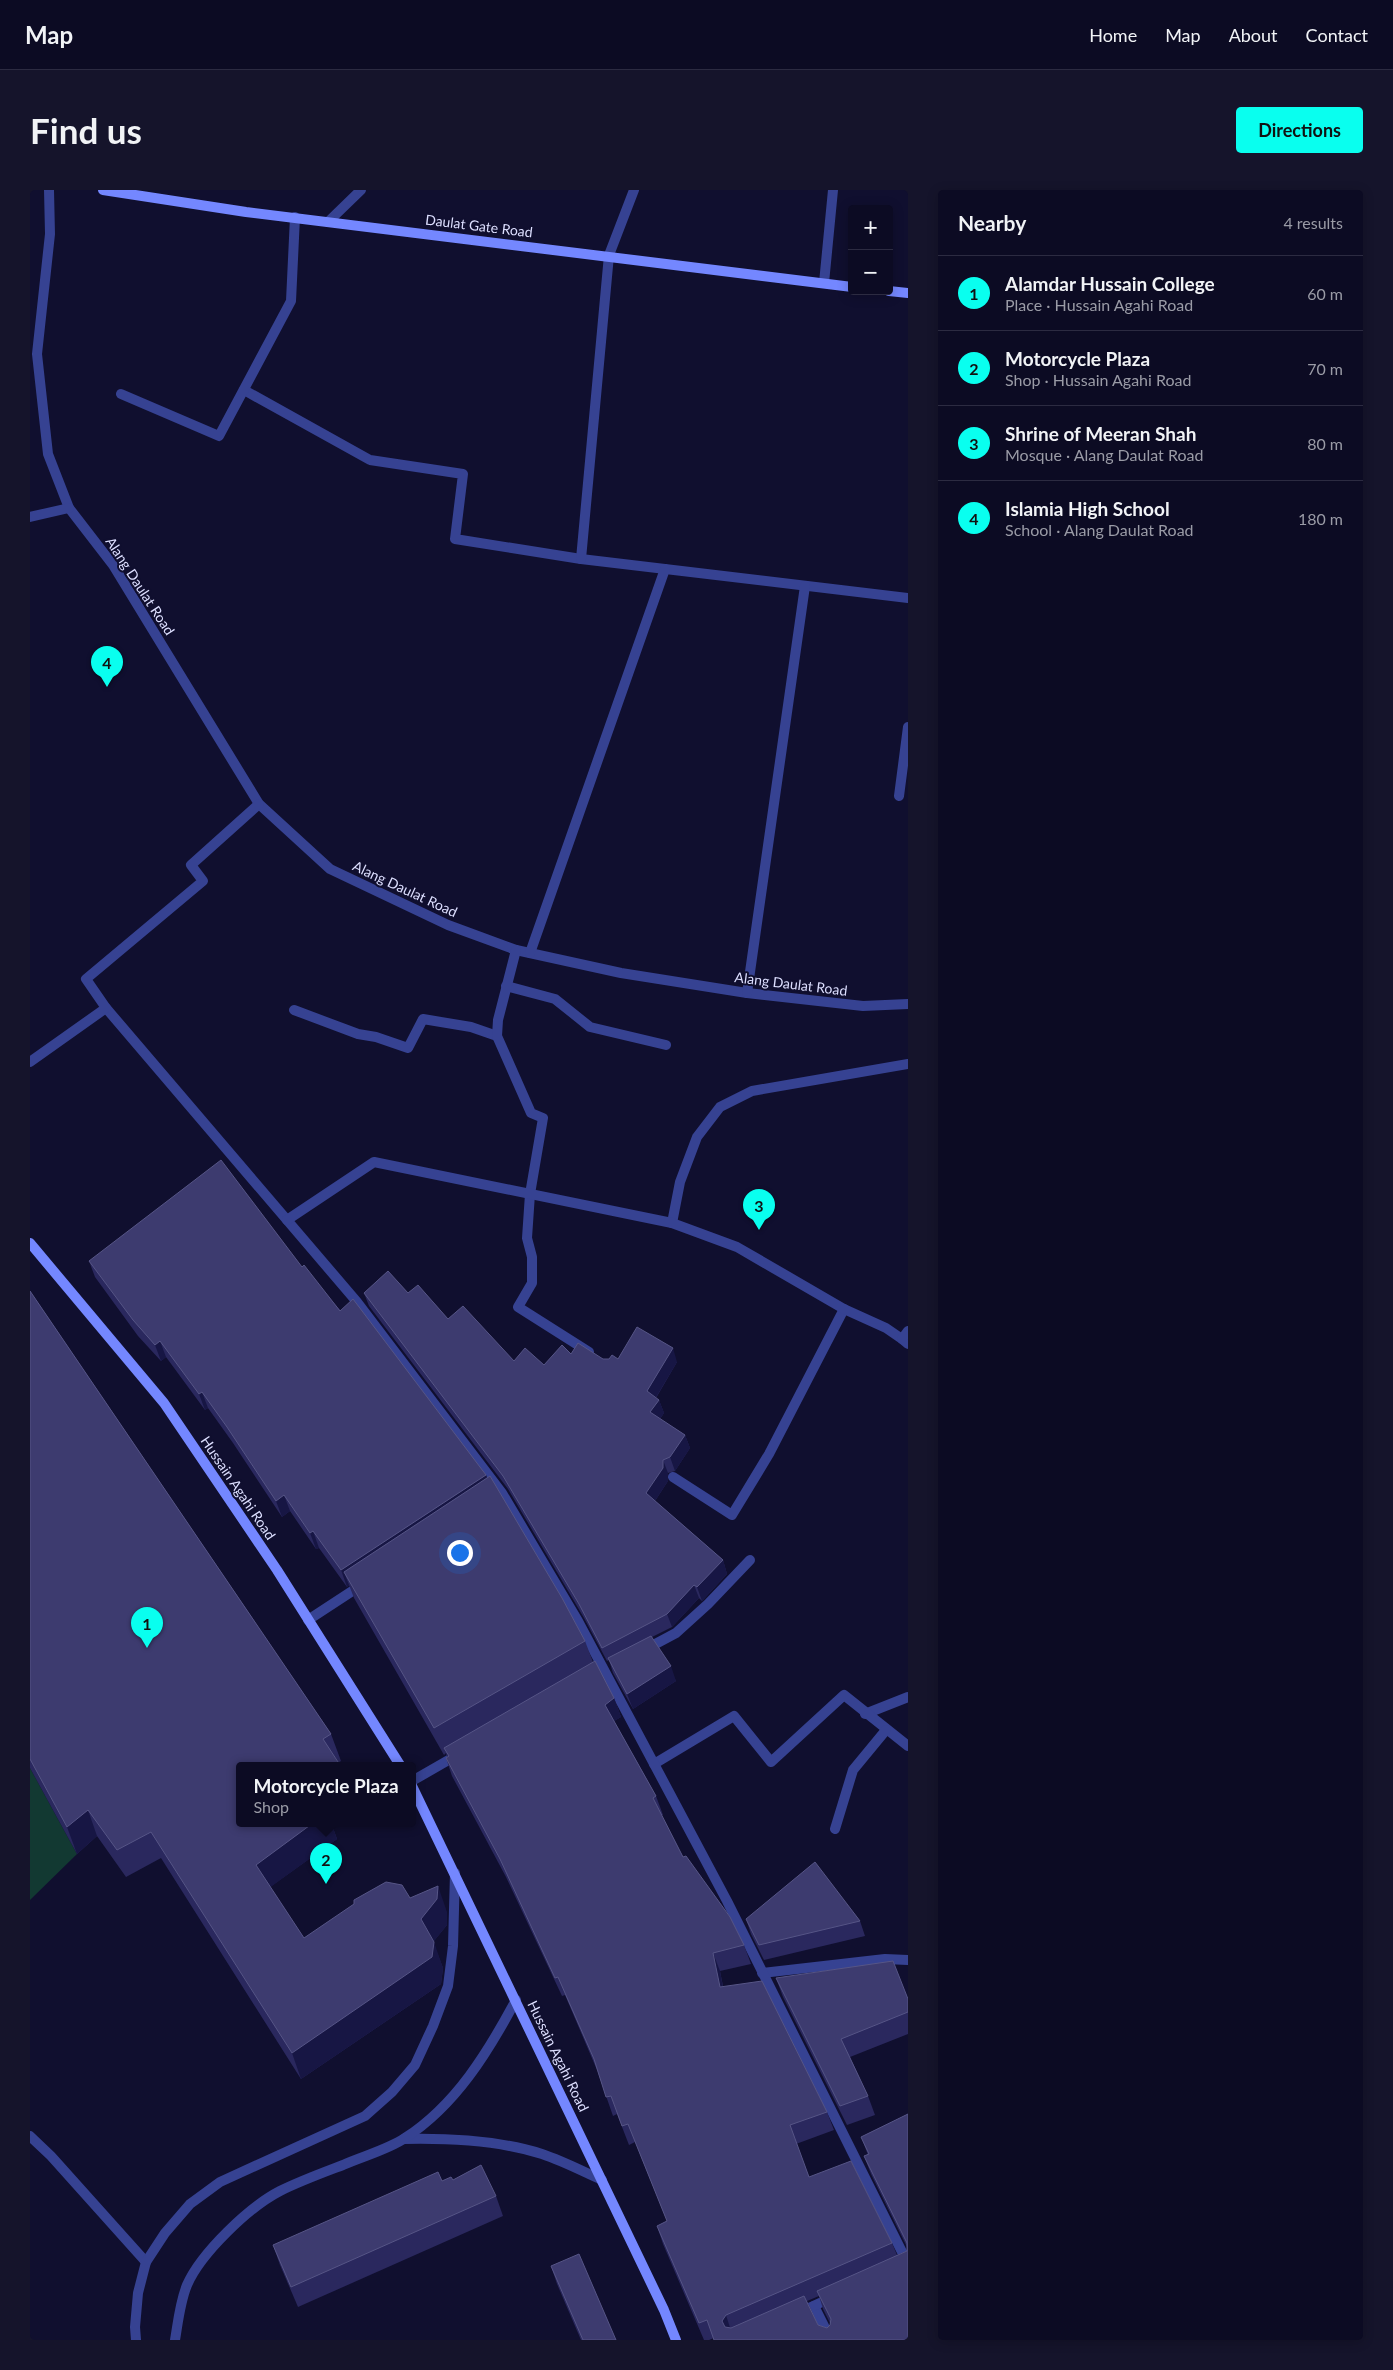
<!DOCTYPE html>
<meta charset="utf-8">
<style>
body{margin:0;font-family:Lato,sans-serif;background:#15142b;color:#f1f3f6}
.controls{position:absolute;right:15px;top:15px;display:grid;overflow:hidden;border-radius:5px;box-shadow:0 2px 12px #0003}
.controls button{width:45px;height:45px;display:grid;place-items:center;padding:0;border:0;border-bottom:1px solid #2c2b41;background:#0c0b23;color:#f1f3f6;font:25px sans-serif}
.you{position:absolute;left:429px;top:1362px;width:18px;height:18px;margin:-12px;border:4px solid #fff;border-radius:50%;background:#1a73e8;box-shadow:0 0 0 8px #1a73e833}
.badge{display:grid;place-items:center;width:32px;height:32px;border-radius:50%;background:#09ffef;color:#111;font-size:16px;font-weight:700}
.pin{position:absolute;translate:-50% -41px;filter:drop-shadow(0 1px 2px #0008)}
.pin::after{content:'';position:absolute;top:26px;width:18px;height:15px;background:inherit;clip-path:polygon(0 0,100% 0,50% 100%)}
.popup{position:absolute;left:206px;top:1572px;width:180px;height:65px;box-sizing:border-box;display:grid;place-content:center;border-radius:5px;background:#0c0b23;filter:drop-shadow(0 1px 4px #0005);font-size:16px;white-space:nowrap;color:#9a9ba6}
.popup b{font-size:19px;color:#f1f3f6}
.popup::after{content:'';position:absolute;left:50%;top:100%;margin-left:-10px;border:10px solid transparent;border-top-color:#0c0b23}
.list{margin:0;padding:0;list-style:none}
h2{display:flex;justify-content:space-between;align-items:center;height:65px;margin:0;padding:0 20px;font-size:21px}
h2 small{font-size:16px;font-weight:400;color:#9a9ba6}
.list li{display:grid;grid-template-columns:32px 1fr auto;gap:15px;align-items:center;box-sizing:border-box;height:75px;padding:0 20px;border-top:1px solid #2c2b41}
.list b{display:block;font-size:19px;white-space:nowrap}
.list p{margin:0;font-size:16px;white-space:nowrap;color:#9a9ba6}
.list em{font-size:16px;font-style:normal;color:#9a9ba6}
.map{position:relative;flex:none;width:878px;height:2150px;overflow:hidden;border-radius:5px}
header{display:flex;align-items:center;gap:30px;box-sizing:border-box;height:70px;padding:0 25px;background:#0c0b23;border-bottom:1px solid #2c2b41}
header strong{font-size:24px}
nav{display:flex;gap:28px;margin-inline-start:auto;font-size:18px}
.intro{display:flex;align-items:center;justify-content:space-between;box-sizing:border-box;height:120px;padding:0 30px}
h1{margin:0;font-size:35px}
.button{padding:12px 22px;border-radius:5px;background:#09ffef;color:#111;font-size:18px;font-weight:700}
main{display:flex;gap:30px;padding:0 30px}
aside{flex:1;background:#0c0b23;border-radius:5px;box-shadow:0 2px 12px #0003}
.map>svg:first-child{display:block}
</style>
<header>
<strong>Map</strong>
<nav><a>Home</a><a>Map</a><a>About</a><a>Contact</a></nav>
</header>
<div class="intro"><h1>Find us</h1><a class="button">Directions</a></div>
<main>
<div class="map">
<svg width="878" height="2150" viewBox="0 0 878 2150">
<rect width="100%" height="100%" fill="#100f2f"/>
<!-- green -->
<polygon fill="#123932" points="0,1578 47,1664 0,1710"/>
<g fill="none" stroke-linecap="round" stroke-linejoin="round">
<!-- lane -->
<g stroke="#364292" stroke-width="10">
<polyline points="476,796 525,809 560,837 636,855"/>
<polyline points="264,820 328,844 346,847 378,858 393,829 441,837 467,846"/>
<polyline points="500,1004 497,1048 502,1067 502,1093 488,1117 559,1162"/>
<polyline points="642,1033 650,992 667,947 690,917 722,901 878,874"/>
<polyline points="643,1287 702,1325 739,1264 814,1119"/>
<polyline points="835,1524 878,1507"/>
<polyline points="624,1574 704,1526 741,1572 814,1505 878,1556"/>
<polyline points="805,1639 823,1580 856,1540"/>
<polyline points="732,1783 855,1769 878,1770"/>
<polyline points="0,1946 21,1966 116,2072"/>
</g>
<!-- street -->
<g stroke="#364292" stroke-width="10">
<polyline points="19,0 20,44 7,164 18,264 39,318 83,375 229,614 300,679 418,735 486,760 591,783 717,803 833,816 878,814"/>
<polyline points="298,32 331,0"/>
<polyline points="794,93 803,0"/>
<polyline points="214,200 340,270 433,284 425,349 551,369 878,408"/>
<polyline points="91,204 189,246 261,111 265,27"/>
<polyline points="0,327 39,318"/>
<polyline points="551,369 579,65 604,0"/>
<polyline points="869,606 878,537"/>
<polyline points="486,760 468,830 467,846 501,923 513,928 500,1004"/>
<polyline points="500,763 635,379"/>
<polyline points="717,803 775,396"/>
<polyline points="76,818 327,1112 472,1303 548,1431 697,1711 878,2074"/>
<polyline points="0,872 76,818 56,789 173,691 161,675 229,614"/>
<polyline points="257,1030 344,972 642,1033 707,1057 814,1119 856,1138 872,1149"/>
<polyline points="878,1141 872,1149 878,1154"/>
<polyline points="278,1430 333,1394"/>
<polyline points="616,1459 646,1443 678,1414 720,1370"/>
<polyline points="382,1591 429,1564"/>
<path d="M374,1949C420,1948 468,1950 512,1964C533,1971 552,1981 572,1990"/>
<polyline points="784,2116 801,2150"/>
<polyline points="768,2123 803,2107"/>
<polyline points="106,2150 105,2137 108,2103 116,2072 135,2043 160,2014 190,1992 335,1926 362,1902 385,1875 403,1836 418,1796 423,1756 425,1683"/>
<path d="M145,2150C148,2132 150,2112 157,2095C171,2063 219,2017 250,2001C270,1991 292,1983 313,1975C333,1966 357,1960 375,1948C426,1915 458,1862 486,1810"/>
</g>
<!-- secondary -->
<g stroke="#7487ff" stroke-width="10">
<polyline points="73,0 216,22 822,97"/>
<polyline points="859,101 878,103"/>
<polyline points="0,1053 134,1213 247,1380 370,1575"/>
<polyline points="382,1596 634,2120 646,2150"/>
</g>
</g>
<!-- wall -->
<g fill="#2a285e" fill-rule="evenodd">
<path d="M59,1071L272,1077L456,1285L555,1451L563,1472L584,1508L591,1527L584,1531L626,1606L633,1625H631L653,1667L714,1755L721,1774L690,1781L693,1796L797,1922L804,1940L766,1954L779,1987L862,2053L867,2065L877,2061V2057L841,1984L834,1966L838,1965L831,1947L878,1924V2150L684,2148L679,2150H674L633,2054L627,2036L637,2031L605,1952L599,1955L587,1924L583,1926L567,1880L535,1805L532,1806L476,1687L422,1586L416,1568L417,1567L416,1563L414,1565L324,1408L319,1395L317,1397L289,1358L286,1359L260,1321L252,1327L203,1253L178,1218L175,1220L136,1167L131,1171L108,1146L65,1087ZM789,2106L793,2119L800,2133V2135L797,2138L788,2135L777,2111Z"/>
<polygon points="0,1101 301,1544 311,1571 210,1633 305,1633 302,1635 307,1649 240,1697 274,1748 380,1708 417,1722 417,1735 403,1752 413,1778 411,1794 271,1889 131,1668 96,1687 67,1646 47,1664 0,1578"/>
<polygon points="334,1103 378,1103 484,1171 514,1175 541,1164 573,1169 647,1172 626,1208 629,1210 634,1223 630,1229 655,1245 660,1258 645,1281 638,1283 638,1291 625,1311 693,1370 697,1384 672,1411 669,1408 642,1437 622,1447 646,1491 603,1519 583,1483 579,1470 577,1471 554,1428 478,1299 339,1116"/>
<polygon points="716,1729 830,1731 835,1746 734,1770 721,1744"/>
<polygon points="746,1788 878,1809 878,1844 820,1867 838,1906 845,1925 817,1935 753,1807"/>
<polygon points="423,1990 466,2006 473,2026 268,2117 250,2075 243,2055 412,1991"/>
<polygon points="521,2076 586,2150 551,2150 527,2094"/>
</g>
<!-- shaded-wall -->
<g fill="#171644">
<polygon points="130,1151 136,1167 131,1171 125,1155"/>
<polygon points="643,1158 647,1172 622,1214 617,1201"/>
<polygon points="172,1202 178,1218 175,1220 169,1204"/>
<polygon points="629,1210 634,1223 625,1236 620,1222"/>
<polygon points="655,1245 660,1258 645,1281 640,1267"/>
<polygon points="633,1270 638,1283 638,1291 621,1317 616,1303"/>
<polygon points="456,1285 462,1301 314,1382 319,1395 317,1397 311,1380"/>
<polygon points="254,1305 260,1321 252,1327 246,1311"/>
<polygon points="283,1341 289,1358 286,1359 280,1343"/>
<polygon points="693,1370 697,1384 672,1411 667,1397"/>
<polygon points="664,1395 669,1408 642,1437 637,1424"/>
<polygon points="641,1476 646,1491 603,1519 597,1504"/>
<polygon points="584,1508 591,1527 581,1533 575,1515"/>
<polygon points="58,1620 67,1646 47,1664 37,1637"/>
<polygon points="283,1633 305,1633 302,1635 307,1649 235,1701 226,1675"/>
<polygon points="408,1696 417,1722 417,1735 400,1756 391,1729"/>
<polygon points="404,1752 413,1778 411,1794 271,1889 262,1863"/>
<polygon points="683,1763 690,1781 696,1815 690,1797"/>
<polygon points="696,2125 702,2144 698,2150 692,2131"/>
</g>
<!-- building -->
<g fill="#3d3b6f" stroke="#565586">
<polygon points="191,970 272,1077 274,1075 310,1121 323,1109 456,1285 311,1380 283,1341 280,1343 254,1305 246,1311 197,1237 172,1202 169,1204 130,1151 125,1155 103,1130 59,1071"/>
<polygon points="358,1081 378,1103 388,1095 418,1129 433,1116 484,1171 495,1158 514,1175 532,1155 541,1164 548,1153 573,1169 579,1169 582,1165 588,1169 607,1137 643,1158 617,1201 629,1210 620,1222 655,1245 640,1267 633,1270 633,1278 616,1303 693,1370 667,1397 664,1395 637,1424 572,1458 549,1414 473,1286 334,1103"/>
<polygon points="0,1101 301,1544 293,1549 310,1575 210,1575 210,1633 283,1633 226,1675 274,1748 324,1714 324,1710 356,1692 372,1695 380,1708 408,1696 407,1709 391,1729 404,1752 402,1767 262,1863 121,1642 87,1660 58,1620 37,1637 0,1569"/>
<polygon points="460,1286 532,1408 555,1451 404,1538 314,1382"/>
<polygon points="621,1446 641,1476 597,1504 578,1468"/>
<polygon points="565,1471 584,1508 575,1515 626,1606 623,1608 653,1667 656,1666 700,1727 714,1755 683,1763 690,1797 732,1791 797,1922 760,1935 779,1987 821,1971 862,2053 696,2125 692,2131 695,2137 701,2138 774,2106 788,2135 797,2138 800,2135 801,2129 787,2101 877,2061 877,2053 834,1966 839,1964 831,1947 878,1924 878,2150 684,2150 677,2130 669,2133 627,2036 637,2031 598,1934 592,1936 581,1906 576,1907 564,1869 528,1787 525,1788 470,1669 416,1568 419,1566 414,1558"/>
<polygon points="785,1672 830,1731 729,1755 716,1729"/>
<polygon points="863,1771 878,1809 878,1822 811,1849 838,1906 810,1916 746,1788"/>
<polygon points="451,1975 466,2006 261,2097 243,2055 408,1982 412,1991 421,1987 423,1990"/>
<polygon points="549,2064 586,2150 553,2150 521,2076"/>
</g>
<g text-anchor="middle" stroke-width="4" stroke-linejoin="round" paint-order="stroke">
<!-- street labels -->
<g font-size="14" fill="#dddfff" stroke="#100f2f">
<text transform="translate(449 36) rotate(7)" y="5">Daulat Gate Road</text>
<text transform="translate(110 396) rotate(57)" y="5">Alang Daulat Road</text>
<text transform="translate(375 699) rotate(25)" y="5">Alang Daulat Road</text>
<text transform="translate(761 794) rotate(7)" y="5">Alang Daulat Road</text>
<text transform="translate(208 1298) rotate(56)" y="5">Hussain Agahi Road</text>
<text transform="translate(528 1866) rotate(64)" y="5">Hussain Agahi Road</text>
</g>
</g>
</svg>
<div class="controls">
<button>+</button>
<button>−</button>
</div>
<div class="you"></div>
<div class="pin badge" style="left:117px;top:1458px">1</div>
<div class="pin badge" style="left:296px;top:1694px">2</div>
<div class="popup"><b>Motorcycle Plaza</b>Shop</div>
<div class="pin badge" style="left:729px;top:1040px">3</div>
<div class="pin badge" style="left:77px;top:497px">4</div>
</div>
<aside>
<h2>Nearby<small>4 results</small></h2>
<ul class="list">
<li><span class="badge">1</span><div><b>Alamdar Hussain College</b><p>Place · Hussain Agahi Road</p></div><em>60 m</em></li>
<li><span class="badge">2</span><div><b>Motorcycle Plaza</b><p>Shop · Hussain Agahi Road</p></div><em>70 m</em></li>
<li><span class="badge">3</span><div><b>Shrine of Meeran Shah</b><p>Mosque · Alang Daulat Road</p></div><em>80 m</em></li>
<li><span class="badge">4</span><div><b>Islamia High School</b><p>School · Alang Daulat Road</p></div><em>180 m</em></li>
</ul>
</aside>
</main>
